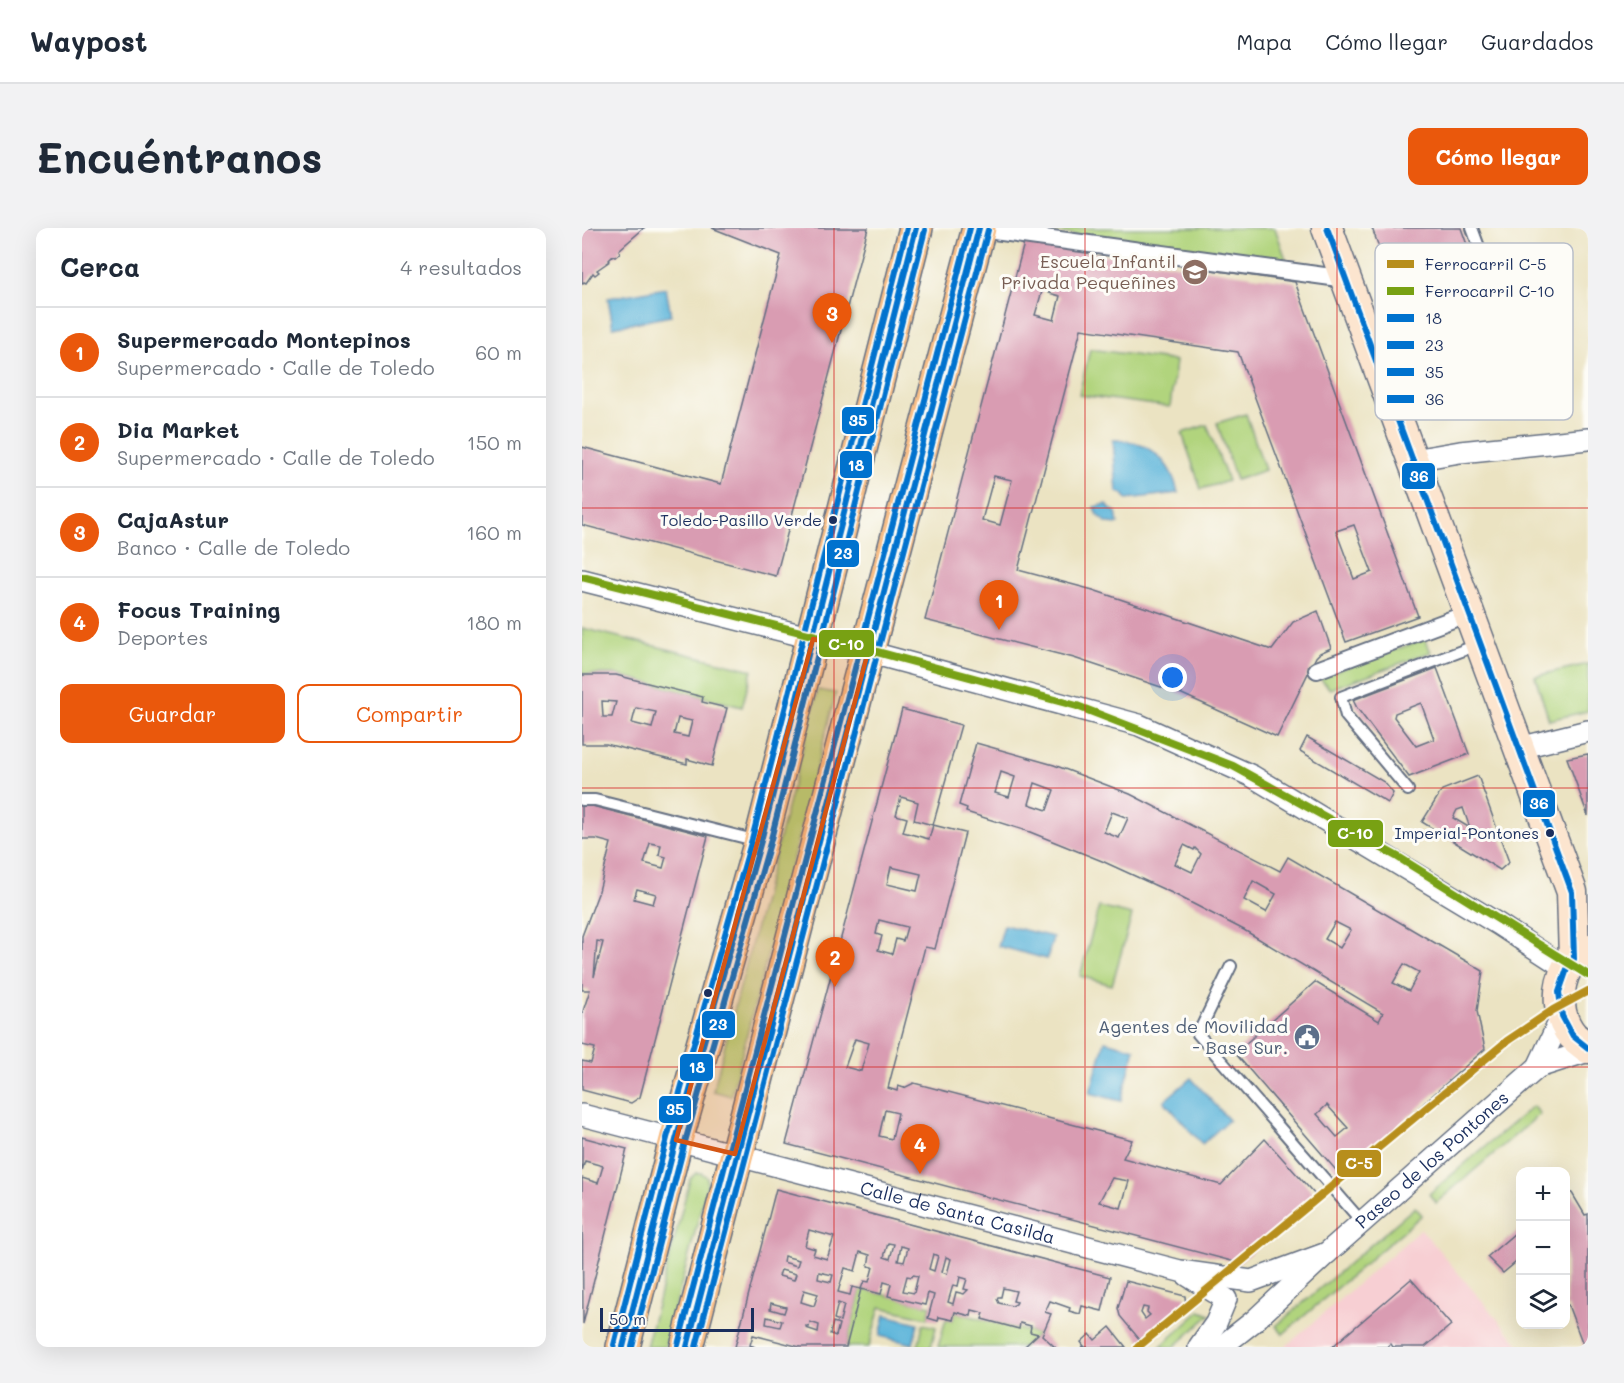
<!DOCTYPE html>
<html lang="es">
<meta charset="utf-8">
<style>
body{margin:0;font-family:Mali,sans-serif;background:#f2f2f3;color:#1f2937}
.controls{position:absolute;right:18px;bottom:18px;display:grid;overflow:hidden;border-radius:12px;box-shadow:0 6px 24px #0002}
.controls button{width:54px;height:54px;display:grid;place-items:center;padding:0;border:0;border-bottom:2px solid #e0e1e3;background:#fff;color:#1f2937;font:30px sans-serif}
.scale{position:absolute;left:18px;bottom:15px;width:154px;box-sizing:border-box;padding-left:6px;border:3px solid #1b2f5e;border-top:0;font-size:16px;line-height:21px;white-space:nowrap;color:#1b2f5e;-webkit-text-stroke:4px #fdfcf7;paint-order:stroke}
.you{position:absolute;left:591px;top:450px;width:21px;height:21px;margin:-15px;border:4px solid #fff;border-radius:50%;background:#1a73e8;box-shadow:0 0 0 9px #1a73e833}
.badge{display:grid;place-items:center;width:39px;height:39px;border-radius:50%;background:#ea580c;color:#fff;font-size:20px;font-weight:700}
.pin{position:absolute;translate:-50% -50px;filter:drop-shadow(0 2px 3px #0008)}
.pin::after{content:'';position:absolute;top:32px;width:21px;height:18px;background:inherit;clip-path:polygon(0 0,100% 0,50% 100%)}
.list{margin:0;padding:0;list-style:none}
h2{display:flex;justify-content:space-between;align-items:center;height:78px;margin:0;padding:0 24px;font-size:26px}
h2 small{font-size:20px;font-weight:400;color:#747a83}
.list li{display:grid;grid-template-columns:39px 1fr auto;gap:18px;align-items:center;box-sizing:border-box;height:90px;padding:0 24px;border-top:2px solid #e0e1e3}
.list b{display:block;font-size:22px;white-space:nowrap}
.list p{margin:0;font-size:20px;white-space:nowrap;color:#747a83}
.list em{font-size:20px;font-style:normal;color:#747a83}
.actions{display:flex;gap:12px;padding:18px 24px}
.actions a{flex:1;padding:14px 0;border:2px solid #ea580c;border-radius:12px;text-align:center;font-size:21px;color:#ea580c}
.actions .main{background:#ea580c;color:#fff}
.icon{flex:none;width:33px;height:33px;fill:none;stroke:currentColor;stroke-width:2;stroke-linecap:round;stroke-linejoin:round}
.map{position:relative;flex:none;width:1006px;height:1119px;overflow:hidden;border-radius:12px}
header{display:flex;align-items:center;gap:36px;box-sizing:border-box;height:84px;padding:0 30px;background:#fff;border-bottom:2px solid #e0e1e3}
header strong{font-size:28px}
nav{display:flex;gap:33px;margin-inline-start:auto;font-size:21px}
.intro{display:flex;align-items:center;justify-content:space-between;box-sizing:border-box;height:144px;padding:0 36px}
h1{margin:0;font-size:42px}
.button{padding:15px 27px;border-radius:12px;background:#ea580c;color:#fff;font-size:21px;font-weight:700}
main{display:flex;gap:36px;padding:0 36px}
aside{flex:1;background:#fff;border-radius:12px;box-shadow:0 6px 24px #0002}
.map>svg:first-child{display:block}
</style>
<header>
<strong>Waypost</strong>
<nav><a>Mapa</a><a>Cómo llegar</a><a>Guardados</a></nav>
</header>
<div class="intro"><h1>Encuéntranos</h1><a class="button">Cómo llegar</a></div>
<main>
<aside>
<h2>Cerca<small>4 resultados</small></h2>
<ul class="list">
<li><span class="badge">1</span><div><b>Supermercado Montepinos</b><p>Supermercado · Calle de Toledo</p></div><em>60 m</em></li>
<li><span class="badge">2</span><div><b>Dia Market</b><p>Supermercado · Calle de Toledo</p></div><em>150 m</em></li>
<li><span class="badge">3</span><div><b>CajaAstur</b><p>Banco · Calle de Toledo</p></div><em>160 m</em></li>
<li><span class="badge">4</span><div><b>Focus Training</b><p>Deportes</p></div><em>180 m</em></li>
</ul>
<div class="actions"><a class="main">Guardar</a><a>Compartir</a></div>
</aside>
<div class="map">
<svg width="1006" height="1119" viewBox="0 0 1006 1119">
<rect width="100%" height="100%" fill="#fdfcf7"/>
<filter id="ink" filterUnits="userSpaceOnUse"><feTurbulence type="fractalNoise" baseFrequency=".0167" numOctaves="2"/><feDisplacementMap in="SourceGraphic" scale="12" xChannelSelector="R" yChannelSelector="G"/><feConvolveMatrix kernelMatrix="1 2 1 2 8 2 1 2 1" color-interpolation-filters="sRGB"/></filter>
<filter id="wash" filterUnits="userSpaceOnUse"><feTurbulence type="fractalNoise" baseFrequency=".008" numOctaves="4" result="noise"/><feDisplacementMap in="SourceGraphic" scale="24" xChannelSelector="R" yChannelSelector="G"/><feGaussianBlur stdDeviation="1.35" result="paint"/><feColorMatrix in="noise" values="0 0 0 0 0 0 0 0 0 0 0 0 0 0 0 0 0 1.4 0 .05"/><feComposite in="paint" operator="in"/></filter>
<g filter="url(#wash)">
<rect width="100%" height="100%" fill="#ebe3c2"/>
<!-- built -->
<polygon fill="#f7cfd3" points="839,1001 939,1119 703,1119"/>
<!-- green -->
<g fill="#b1d47d" stroke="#66826e" stroke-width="1.5">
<polygon points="445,0 693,0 706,37"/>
<polygon points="508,121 594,133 588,179 497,167"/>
<polygon points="664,186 683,242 654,252 635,195"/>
<polygon points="625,197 646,253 619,261 600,205"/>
<polygon points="0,400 170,442 160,479 32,446 0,446"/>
<polygon points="843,411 849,424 748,461 737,449"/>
<polygon points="1006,436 1006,483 967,492 953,448"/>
<polygon points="236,462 254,465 149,868 131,863"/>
<polygon points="517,679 550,687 530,757 498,748"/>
<polygon points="951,878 958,886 854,975 847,966"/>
<polygon points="114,945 119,945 125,949 125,958 83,1119 64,1119 108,951"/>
<polygon points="833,979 840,987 701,1106 694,1098"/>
<polygon points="279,1061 349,1078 346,1090 298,1079 287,1119 264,1119"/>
<polygon points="618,1083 628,1087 592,1119 578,1119"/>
<polygon points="373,1084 456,1106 442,1119 356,1119 364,1091 371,1092"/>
<polygon points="341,1096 354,1099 349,1119 336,1119"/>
</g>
<!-- water -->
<g fill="#5db5da" stroke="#3c729c" stroke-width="1.5">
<polygon points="84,60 89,88 31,99 26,70"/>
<path d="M531,212C566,212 589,232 596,265L545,271L540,265L535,264Z"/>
<polygon points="525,276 528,281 534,284 536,296 525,295 515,287 512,279"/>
<polygon points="422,697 471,709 465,731 416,718"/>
<polygon points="523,813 553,821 539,873 508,865"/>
<polygon points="609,850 647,892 620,916 582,873"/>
<polygon points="303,1087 336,1095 331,1116 298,1108"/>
</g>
<g id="blocks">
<!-- building -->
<g fill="#d99cb2" fill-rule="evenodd">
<polygon points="0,0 62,0 37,22 38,25 33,29 31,28 27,32 28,33 15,42 17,44 13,47 11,45 4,55 2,54 0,56"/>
<polygon points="130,0 286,0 194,348 0,297 0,219 139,256 199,27"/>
<polygon points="790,0 879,0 894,42 815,69"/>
<path d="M442,15L713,54L836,388L764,414L656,124L499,101L436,342L511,362L690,422L711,394L736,383L749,420L738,425L734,429L695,509L600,466L492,430L343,392ZM461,60L468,62L467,65L478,68L472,92L453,87ZM412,248L430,252L418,297L400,292ZM772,297L790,344L772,351L754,303Z"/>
<path d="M855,440L887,526L827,549L775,480L771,472ZM839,475L852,511L834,518L812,489L813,485Z"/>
<path d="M0,447H34L121,469L120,474L145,480L130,538L105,531V536L24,516H0ZM20,473L34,474L30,489H21ZM54,480L74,484L70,500L50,495ZM96,490L110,493L106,509L92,506Z"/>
<path d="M320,481L379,497L351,597L332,592L336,574L319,569L314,587L325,590L321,604L347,611L351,597L383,605L353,721L343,719L306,860L315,863L316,858L322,860L332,855L550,912L541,930L639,957L683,911L735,969L657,1035L204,916ZM309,639L339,646L335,663L305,656ZM297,692L325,699L321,713L314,711L310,726L296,722L300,708L294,706ZM273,811L287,815L279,843L263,839ZM303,882L316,885L310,911L297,908ZM530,950L547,953L539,980L517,974Z"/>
<polygon points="725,509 802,554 811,565 806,575 718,523"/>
<path d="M394,515L472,537L548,566L698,643L706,629L901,743L895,783L903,821L759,948L653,825L733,754L797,793L801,785L662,702L590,665L520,633L448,604L384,584L385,580L377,577ZM419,544L433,549L427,569L413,565ZM453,555L472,562L465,582L447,576ZM530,584L546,590L537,610L522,604ZM602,617L612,622L613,620L619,626L610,644L593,636ZM671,653L694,666L684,684L662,672ZM753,694L769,702L758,720L743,711ZM822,736L837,744L827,763L811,755ZM745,877L766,900L755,909L735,886Z"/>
<polygon points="1006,526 1006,588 985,530"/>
<path d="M896,548L927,634L918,642L840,594L860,562ZM881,580L888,600L871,590L875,582Z"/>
<path d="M0,578H10L126,608L58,869L49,875L0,862V833L9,835L13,820L0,817V786L8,762H0V708L17,663L29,615L14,611H0ZM68,615L79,617L77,627L84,629L81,640L62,635ZM55,661L74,666L71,676L52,671ZM15,713L21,714L12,749Z"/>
<polygon points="0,909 45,921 1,1096 0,950 16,955 21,938 3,933 0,943"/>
<path d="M194,961L528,1049L520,1083L500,1078L498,1086L487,1083L488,1080L468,1073L463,1084L469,1086L460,1107L473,1119H442L456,1106L448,1104L449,1098L438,1095L437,1101L400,1091L402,1085L390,1082L389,1088L373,1084L371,1092L357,1089L356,1093L346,1090L352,1067L346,1065L343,1077L306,1068L309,1056L302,1054L299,1066L279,1061L282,1053L287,1054L291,1039L286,1038L288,1027L278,1024L273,1043L263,1040L256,1064L268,1067L270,1059L279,1061L264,1119H218L171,1107L168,1117L173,1119H153ZM227,1002L252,1009L245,1031L231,1027L233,1021L223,1018ZM306,1015L312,1016L308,1031L302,1029ZM319,1018L326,1020L322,1034L316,1033ZM351,1026L356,1028L352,1043L347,1041ZM202,1028L217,1032L215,1038L201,1034ZM364,1029L369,1031L365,1046L360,1044ZM199,1042L214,1046L212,1052L197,1048ZM237,1044L251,1047L249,1054L236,1051ZM331,1047L336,1048L332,1065L321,1063L325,1048L330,1049ZM378,1049L385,1051L382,1061L386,1062L382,1066L374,1064L371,1076L366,1074L371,1057L376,1058ZM421,1060L434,1063L431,1073L435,1074L434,1076L430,1078L417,1075L415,1071L416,1069H419ZM222,1062L236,1066L232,1078L219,1074ZM189,1075L204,1079L202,1085L188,1081ZM256,1075L262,1077L258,1093L252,1091ZM185,1089L200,1093L198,1099L184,1096ZM228,1094L237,1097L236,1104L224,1100V1098L227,1099ZM251,1094L257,1096L254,1108L248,1106Z"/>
<polygon points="984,963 990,965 1003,987 1006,986 1006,1119 1002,1119 986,1077 984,1078"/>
<polygon points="939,1000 939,1030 921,1045 905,1029"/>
<polygon points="829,1051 869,1097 843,1119 811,1119 809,1116 805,1119 750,1119"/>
<path d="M544,1053L603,1068L604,1081L563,1118L538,1088L536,1080ZM561,1079L566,1080L565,1084L568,1087L563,1091L559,1085Z"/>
<polygon points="528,1099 544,1119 500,1119 502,1118 499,1114 508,1106 513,1112"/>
</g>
</g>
</g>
<g filter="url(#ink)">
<use href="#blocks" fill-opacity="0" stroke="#646e81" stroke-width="1.5"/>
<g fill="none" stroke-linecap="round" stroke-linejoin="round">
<defs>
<g id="service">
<polyline points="890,0 900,27 898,34 891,36"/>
<polyline points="826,562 764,488 759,469 895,417"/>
<polyline points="0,572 13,572 176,613"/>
<polyline points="649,738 616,806 780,994"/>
</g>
<g id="pedestrian">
<polyline points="397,1 764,51"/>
<polyline points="735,442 887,385"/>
</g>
<g id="minor">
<polyline points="831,232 878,224 1006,211"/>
<polyline points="0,352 286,424 557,497 670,548 916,696 985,741"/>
<polyline points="937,520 1006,503"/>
<polyline points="956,839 1006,823"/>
<path id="s1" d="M0,887L598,1043L669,1053L745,1025"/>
<polyline points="605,1047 644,1071 634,1095 617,1119"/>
<path id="s2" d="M639,1119L672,1093L745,1025L956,839L980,788"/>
</g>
<g id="secondary">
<polyline points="745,0 990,664 992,731"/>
<path d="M1006,721C998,727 990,732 985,740C974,761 975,790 991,808C995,812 1001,816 1006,820"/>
</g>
<g id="primary">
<polyline points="41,1119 94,912 179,613 334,0"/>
<polyline points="105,1119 275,463 397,0"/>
</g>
</defs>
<!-- service casing -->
<use href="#service" stroke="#646e81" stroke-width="14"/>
<!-- pedestrian casing -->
<use href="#pedestrian" stroke="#646e81" stroke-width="20"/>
<!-- minor casing -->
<use href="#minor" stroke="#646e81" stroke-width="24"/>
<!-- secondary casing -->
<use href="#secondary" stroke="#646e81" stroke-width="33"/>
<!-- primary casing -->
<use href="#primary" stroke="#646e81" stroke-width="36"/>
<!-- service -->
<use href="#service" stroke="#fff" stroke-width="10"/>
<!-- pedestrian -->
<use href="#pedestrian" stroke="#fff" stroke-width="16"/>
<!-- minor -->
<use href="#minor" stroke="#fff" stroke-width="21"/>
<!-- secondary -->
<use href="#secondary" stroke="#fce5cf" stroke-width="30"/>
<!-- primary -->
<use href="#primary" stroke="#f7be87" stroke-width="33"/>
<defs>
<g id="bus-1">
<polyline points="41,1119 94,912 179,613 334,0"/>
<polyline points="105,1119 397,0"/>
</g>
<g id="bus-2">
<polyline points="50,1119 103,914 188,615 343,2"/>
<polyline points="114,1119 406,2"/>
</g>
<g id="bus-3">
<polyline points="32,1117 85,910 170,611 325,0"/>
<polyline points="96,1117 388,0"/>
</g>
<polyline id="bus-4" points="745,0 990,664 992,731 985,741 977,764 980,788 991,808 1006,820"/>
</defs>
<!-- bus-1 casing -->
<use href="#bus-1" stroke="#fdfcf7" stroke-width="10"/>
<!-- bus-2 casing -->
<use href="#bus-2" stroke="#fdfcf7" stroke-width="10"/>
<!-- bus-3 casing -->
<use href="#bus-3" stroke="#fdfcf7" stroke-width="10"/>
<!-- bus-4 casing -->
<use href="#bus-4" stroke="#fdfcf7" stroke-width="10"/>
<!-- bus-1 -->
<use href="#bus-1" stroke="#0072ce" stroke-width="6"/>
<!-- bus-2 -->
<use href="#bus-2" stroke="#0072ce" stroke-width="6"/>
<!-- bus-3 -->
<use href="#bus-3" stroke="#0072ce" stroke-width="6"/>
<!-- bus-4 -->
<use href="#bus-4" stroke="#0072ce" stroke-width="6"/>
<defs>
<polyline id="rail-1" points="556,1119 925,813 971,782 1006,763"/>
<polyline id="rail-2" points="0,349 258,414 495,478 651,538 816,629 1006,747"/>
</defs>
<!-- rail-1 casing -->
<use href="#rail-1" stroke="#fdfcf7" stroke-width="12"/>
<!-- rail-2 casing -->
<use href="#rail-2" stroke="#fdfcf7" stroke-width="12"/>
<!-- rail-1 -->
<use href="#rail-1" stroke="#b78e1c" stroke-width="8"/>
<!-- rail-2 -->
<use href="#rail-2" stroke="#78a113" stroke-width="8"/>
</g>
</g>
<!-- marked area -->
<path fill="#d45514" fill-opacity="0.2" stroke="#d45514" stroke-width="4.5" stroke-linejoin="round" d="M231,411L286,424L153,926L94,912Z"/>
<!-- grid -->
<path fill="none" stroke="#d62828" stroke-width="1.5" stroke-opacity="0.55" d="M252,0V1119M503,0V1119M755,0V1119M0,280H1006M0,560H1006M0,839H1006"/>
<!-- icons -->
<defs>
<symbol id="school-disc" viewBox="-11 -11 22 22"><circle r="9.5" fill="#8d6e63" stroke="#fdfcf7"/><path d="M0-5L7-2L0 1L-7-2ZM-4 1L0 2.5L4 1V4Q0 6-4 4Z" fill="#fff"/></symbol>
<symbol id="civic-disc" viewBox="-11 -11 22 22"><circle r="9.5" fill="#5c6f8a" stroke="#fdfcf7"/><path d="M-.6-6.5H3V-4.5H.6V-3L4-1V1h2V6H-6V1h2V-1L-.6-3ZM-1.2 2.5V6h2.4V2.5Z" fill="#fff"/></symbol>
</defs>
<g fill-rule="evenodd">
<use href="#school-disc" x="598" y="29" width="30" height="30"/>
<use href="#civic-disc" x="710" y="794" width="30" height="30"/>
</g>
<!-- markers -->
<g fill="#1b2f5e" stroke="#fdfcf7" stroke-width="2">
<circle cx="251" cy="292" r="5"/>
<circle cx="968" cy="605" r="5"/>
<circle cx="126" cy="765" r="5"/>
</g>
<g text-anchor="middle" stroke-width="6" stroke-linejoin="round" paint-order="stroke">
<!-- bus labels -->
<g font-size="16" fill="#1b2f5e" stroke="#fdfcf7" text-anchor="end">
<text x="240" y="298">Toledo-Pasillo Verde</text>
<text x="957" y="611">Imperial-Pontones</text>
</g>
<!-- education labels -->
<g font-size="18" fill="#785e54" stroke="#fdfcf7" text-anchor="end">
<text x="594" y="40">Escuela Infantil<tspan x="594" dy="21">Privada Pequeñines</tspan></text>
</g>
<!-- service labels -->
<g font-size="18" fill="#4e5e75" stroke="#fdfcf7" text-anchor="end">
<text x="706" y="805">Agentes de Movilidad<tspan x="706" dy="21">- Base Sur.</tspan></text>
</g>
<!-- street labels -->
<g font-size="18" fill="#1b2f5e" stroke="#fdfcf7">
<text dy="6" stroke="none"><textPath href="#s2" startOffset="282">Paseo de los Pontones</textPath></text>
<text dy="6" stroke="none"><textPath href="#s1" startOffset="388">Calle de Santa Casilda</textPath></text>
</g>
</g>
<!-- legend -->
<rect x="793" y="15" width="198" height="177" rx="9" fill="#fdfcf7" stroke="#b9bec9" stroke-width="1.5"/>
<rect x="805" y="32" width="27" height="8" fill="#b78e1c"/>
<rect x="805" y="59" width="27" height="8" fill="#78a113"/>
<rect x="805" y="86" width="27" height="8" fill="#0072ce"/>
<rect x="805" y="113" width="27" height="8" fill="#0072ce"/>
<rect x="805" y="140" width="27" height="8" fill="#0072ce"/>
<rect x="805" y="167" width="27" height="8" fill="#0072ce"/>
<g font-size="16" fill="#1b2f5e">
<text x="843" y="42">Ferrocarril C-5</text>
<text x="843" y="69">Ferrocarril C-10</text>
<text x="843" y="96">18</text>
<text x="843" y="123">23</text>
<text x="843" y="150">35</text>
<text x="843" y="177">36</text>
</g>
<g stroke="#fdfcf7" stroke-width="2">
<rect x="259" y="178" width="34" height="29" rx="6" fill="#0072ce"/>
<rect x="257" y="222" width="34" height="29" rx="6" fill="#0072ce"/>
<rect x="819" y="234" width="35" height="28" rx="6" fill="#0072ce"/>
<rect x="244" y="311" width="34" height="29" rx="6" fill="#0072ce"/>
<rect x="236" y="401" width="57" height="29" rx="6" fill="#78a113"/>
<rect x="940" y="561" width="34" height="29" rx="6" fill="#0072ce"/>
<rect x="745" y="591" width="57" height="29" rx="6" fill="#78a113"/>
<rect x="119" y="782" width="35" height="29" rx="6" fill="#0072ce"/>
<rect x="97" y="825" width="35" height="29" rx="6" fill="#0072ce"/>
<rect x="76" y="867" width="34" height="29" rx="6" fill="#0072ce"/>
<rect x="754" y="921" width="46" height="29" rx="6" fill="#b78e1c"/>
</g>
<g font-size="16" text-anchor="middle" font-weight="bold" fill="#fff">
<text x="276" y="198">35</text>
<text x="274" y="243">18</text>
<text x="837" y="254">36</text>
<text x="261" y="331">23</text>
<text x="264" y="422">C-10</text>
<text x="957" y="581">36</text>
<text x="773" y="611">C-10</text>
<text x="136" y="802">23</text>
<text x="115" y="845">18</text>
<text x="93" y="887">35</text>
<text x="777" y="941">C-5</text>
</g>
</svg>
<div class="controls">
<button>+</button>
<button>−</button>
<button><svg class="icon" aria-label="layers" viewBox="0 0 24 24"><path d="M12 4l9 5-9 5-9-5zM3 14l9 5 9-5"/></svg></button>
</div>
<div class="scale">50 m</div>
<div class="you"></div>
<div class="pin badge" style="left:417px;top:402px">1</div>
<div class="pin badge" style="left:253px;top:759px">2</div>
<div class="pin badge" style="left:250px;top:115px">3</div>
<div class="pin badge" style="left:338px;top:946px">4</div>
</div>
</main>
